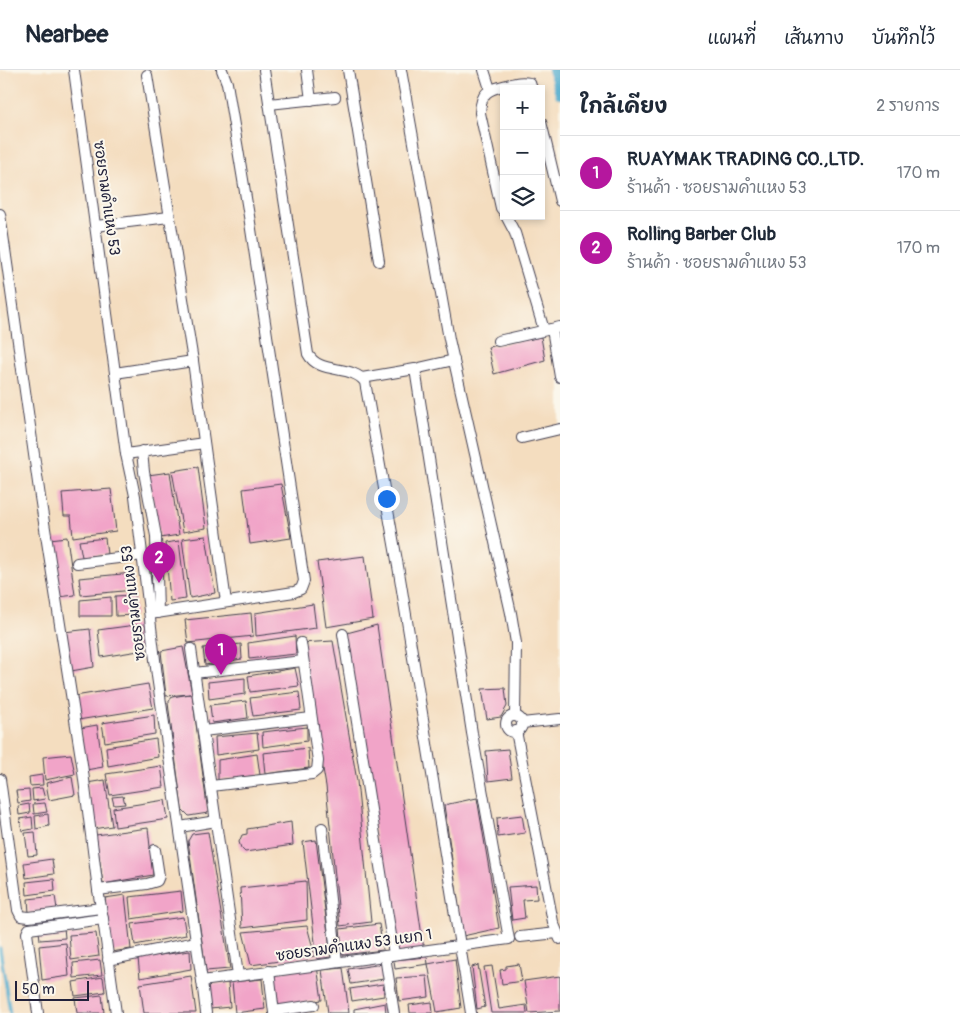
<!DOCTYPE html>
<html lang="th">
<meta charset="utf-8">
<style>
body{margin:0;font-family:Pangolin,"Playpen Sans Thai",sans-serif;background:#f6f6f7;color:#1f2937}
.controls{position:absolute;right:15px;top:15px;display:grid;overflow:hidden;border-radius:0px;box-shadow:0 2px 8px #0003}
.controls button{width:45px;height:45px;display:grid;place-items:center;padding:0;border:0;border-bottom:1px solid #e0e1e3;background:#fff;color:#1f2937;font:25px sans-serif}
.scale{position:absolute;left:15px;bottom:12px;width:74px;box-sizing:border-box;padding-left:5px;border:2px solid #22223b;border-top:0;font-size:14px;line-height:18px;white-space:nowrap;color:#22223b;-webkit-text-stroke:4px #fbf7ec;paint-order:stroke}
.you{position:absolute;left:386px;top:428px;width:18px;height:18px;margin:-12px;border:4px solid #fff;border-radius:50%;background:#1a73e8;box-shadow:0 0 0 8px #1a73e833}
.badge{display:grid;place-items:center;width:32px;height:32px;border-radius:50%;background:#b5179e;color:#fff;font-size:16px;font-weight:700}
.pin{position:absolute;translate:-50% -41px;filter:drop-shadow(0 1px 2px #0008)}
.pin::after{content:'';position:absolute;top:26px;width:18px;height:15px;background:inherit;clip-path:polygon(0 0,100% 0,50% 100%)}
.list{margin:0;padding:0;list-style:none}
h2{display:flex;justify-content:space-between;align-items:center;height:65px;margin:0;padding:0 20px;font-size:21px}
h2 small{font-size:16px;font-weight:400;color:#747a83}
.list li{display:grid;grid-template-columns:32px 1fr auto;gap:15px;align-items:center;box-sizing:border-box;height:75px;padding:0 20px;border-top:1px solid #e0e1e3}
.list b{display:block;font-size:19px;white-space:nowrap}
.list p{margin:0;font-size:16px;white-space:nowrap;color:#747a83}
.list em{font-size:16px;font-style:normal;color:#747a83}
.icon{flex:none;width:28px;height:28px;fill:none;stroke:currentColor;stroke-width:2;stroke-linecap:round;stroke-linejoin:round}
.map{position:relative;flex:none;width:560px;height:943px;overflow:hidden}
header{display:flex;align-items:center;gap:30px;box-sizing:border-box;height:70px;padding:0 25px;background:#fff;border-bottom:1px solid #e0e1e3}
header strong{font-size:24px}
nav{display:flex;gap:28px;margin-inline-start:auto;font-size:18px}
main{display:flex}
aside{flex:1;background:#fff}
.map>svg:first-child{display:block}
</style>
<header>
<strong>Nearbee</strong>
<nav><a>แผนที่</a><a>เส้นทาง</a><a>บันทึกไว้</a></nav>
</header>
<main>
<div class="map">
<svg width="560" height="943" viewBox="0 0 560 943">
<rect width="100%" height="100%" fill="#fbf7ec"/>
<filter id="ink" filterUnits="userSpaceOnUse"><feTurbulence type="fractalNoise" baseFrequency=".02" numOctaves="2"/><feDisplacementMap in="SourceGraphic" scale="10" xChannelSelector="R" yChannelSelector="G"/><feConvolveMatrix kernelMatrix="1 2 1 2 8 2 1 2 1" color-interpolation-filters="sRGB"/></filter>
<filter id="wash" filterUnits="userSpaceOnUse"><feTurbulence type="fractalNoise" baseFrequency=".0096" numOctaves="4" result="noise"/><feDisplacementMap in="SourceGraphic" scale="20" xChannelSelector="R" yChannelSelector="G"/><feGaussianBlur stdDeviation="1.12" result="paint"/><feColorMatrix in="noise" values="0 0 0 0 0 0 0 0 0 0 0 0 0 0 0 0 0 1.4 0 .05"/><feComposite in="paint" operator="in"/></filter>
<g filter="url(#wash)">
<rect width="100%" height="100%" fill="#f4ddbf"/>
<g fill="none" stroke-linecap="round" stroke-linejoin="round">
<!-- stream -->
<polyline stroke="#50abce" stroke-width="3" points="0,878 10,943"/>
<!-- canal -->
<polyline stroke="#50abce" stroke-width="10" points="553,0 560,24"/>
</g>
<g id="blocks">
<!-- building -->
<g fill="#f1a4c8">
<polygon points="541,267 545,290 494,304 488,277"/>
<polygon points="198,397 206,458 183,462 172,401"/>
<polygon points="170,402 179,465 160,468 148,405"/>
<polygon points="281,414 291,468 250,474 243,419"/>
<polygon points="111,419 116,461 73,467 71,446 64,446 62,423"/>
<polygon points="206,466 215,523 190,528 182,469"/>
<polygon points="67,467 75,525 59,527 50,469"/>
<polygon points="105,468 107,484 82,487 79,471"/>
<polygon points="179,471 186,529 170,531 165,473"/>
<polygon points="365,486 373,549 326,557 317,492"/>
<polygon points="133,503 134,520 81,525 79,508"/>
<polygon points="134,525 135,545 116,546 115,526"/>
<polygon points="111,527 111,546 80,546 80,530"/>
<polygon points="313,534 316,558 256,566 255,543"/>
<polygon points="251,543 253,566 188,573 185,550"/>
<polygon points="143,554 145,580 101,587 98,560"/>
<polygon points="377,555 424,880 394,884 343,564"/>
<polygon points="90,559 94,597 71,601 64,562"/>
<polygon points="295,566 296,584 249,589 248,573"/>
<polygon points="333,571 357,711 371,852 340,856 326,716 301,573"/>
<polygon points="241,574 242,589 205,595 203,578"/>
<polygon points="183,577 192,624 208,743 189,746 182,739 168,633 172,627 190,624 166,626 161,581"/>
<polygon points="295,598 299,616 250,622 248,606"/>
<polygon points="245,608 245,624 209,629 208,612"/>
<polygon points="148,614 153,638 78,650 75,626"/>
<polygon points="505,618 507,636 501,647 487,649 482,619"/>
<polygon points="299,622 301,640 253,646 250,628"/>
<polygon points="246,631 248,648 212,653 210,635"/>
<polygon points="154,645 155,664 105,672 102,653"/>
<polygon points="97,655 103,697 86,700 80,658"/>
<polygon points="307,657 307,671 263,677 262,662"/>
<polygon points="257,663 259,679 216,685 215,667"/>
<polygon points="156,669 158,687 108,696 106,677"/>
<polygon points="308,678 309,698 265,704 263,683"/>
<polygon points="508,679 512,708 488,711 486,681"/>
<polygon points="71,684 75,704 45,710 43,687"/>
<polygon points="257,684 260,705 218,710 218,690"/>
<polygon points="161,696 164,717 110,725 106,704"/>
<polygon points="42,705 43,715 30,716 29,707"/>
<polygon points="72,707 75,725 49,730 46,713"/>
<polygon points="105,710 112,756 93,759 87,713"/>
<polygon points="42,718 45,729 33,731 32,719"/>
<polygon points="29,720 30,731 18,733 16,721"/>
<polygon points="123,726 125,734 114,735 112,727"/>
<polygon points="477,728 499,858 463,866 444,735"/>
<polygon points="165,730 168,749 115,757 113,738"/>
<polygon points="45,733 47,742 34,744 33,734"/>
<polygon points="29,734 30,743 19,745 18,736"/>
<polygon points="48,744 49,756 36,759 35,746"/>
<polygon points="522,745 525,763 498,767 497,748"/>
<polygon points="32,747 33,759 22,761 20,749"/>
<polygon points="291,752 293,775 245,782 241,778 239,772 242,765 247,764 247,759"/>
<polygon points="148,758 153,805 103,814 96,765"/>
<polygon points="35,762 37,785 28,786 25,763"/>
<polygon points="208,762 230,899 206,901 188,771 192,764"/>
<polygon points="316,770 331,887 317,889 303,772"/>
<polygon points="52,789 54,804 26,808 24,793"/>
<polygon points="54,809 55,821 27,825 26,812"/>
<polygon points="306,811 307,850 242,858 240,818"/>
<polygon points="536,815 537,829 523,830 525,848 512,850 508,817"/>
<polygon points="181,821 183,841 131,849 129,827"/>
<polygon points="125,825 131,879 111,882 105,828"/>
<polygon points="55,826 57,839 29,843 28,829"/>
<polygon points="183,847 186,865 135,875 132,854"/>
<polygon points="379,854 383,880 343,885 340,859"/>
<polygon points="307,856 315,886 251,895 243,862"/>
<polygon points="64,857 65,868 40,870 39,861"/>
<polygon points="96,863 99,886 71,890 69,865"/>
<polygon points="66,873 69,906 42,910 39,876"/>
<polygon points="190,881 191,899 140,908 138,888"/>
<polygon points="427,887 428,894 455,889 461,938 437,942 428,894 395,899 394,890"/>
<polygon points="100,890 102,905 74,908 73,893"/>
<polygon points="383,894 384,909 351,914 348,899"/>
<polygon points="519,894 522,911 502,914 500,900 506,899 506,896"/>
<polygon points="478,895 485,937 477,939 472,897"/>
<polygon points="317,896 322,930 278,936 274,902"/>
<polygon points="492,896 499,939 526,935 527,943 491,943 484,897"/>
<polygon points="343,898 349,943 328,943 322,900"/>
<polygon points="191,906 196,943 144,943 140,914"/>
<polygon points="427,906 429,927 399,931 396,908"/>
<polygon points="560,906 560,941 529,943 524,911"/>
<polygon points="103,907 105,922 75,926 73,912"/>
<polygon points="262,909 265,939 235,943 232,912"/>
<polygon points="228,913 230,937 210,939 207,915"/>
<polygon points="383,914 384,926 352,931 350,919"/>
<polygon points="102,925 104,943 77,943 75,928"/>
<polygon points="432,932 433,943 410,943 409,935"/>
<polygon points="385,933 386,943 354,943 354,939"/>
</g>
</g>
</g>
<g filter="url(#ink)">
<use href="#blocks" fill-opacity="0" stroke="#423e4f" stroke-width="1"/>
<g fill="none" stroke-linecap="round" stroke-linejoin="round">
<defs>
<g id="minor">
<polyline points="74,0 126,384 135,426 157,606 202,911 206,943"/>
<path d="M264,0L308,284C319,305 352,294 365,312L399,502L471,943"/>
<polyline points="307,0 311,30"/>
<polyline points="348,0 379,191"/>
<polyline points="401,0 449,269 511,543 516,573 515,646"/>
<polyline points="484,0 490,19"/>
<polyline points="147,5 193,291 226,532"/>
<polyline points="269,34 335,27"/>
<polyline points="541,52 560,131"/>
<path d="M504,142L501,138L480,43C481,21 488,20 507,15C515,13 521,11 530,13L532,19"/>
<polyline points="0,144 40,427 82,694 98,820 103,849 116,943"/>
<polyline points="506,146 515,163 544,260"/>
<polyline points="96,156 169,147"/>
<polyline points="552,259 560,307"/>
<polyline points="498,271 560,257"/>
<polyline points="419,298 454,290"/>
<polyline points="115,303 193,291"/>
<polyline points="522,368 560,359"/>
<polyline points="142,381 144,402 156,466 158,543"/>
<polyline points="126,384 204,373"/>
<polyline points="77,493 143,485"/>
<polyline points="150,544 294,522 301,519 304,511 249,146 227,13 222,0"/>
<polyline points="343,564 394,884"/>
<polyline points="191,579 238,905"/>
<polyline points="194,603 303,591"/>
<circle cx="514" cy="654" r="8"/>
<polyline points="522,653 560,649"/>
<polyline points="203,661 311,648"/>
<polyline points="516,661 553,852 560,869"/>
<polyline points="0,709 18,840 21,846 29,847 101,838"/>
<polyline points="211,716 312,704 317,700 318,691 301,573"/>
<polyline points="180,757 216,751"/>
<polyline points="322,758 337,892"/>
<polyline points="98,820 147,814 157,811 159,806 155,780"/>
<polyline points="520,867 557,863"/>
<polyline points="385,886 394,943"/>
<polyline points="108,890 196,872"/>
<polyline points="269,901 274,943"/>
<polyline points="202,911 509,869 472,663 415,299 362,308"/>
<polyline points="274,941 314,935"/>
<polyline points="38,943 27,863 29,859 103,849"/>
</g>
</defs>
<!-- minor casing -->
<use href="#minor" stroke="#423e4f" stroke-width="12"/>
<!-- minor -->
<use href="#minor" stroke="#fff" stroke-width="10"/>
</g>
</g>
<g text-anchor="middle" stroke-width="4" stroke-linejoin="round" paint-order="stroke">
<!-- street labels -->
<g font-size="15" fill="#22223b" stroke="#fbf7ec">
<text transform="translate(107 128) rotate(82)" y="5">ซอยรามคำแหง 53</text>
<text transform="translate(133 533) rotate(-97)" y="5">ซอยรามคำแหง 53</text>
<text transform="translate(354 875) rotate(-8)" y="5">ซอยรามคำแหง 53 แยก 1</text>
</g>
</g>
</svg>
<div class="controls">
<button>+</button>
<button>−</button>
<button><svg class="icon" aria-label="layers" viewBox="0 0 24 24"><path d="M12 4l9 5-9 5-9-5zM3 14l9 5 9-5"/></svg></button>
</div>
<div class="scale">50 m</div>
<div class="you"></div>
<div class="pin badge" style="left:221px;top:605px">1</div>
<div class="pin badge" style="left:159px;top:513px">2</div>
</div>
<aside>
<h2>ใกล้เคียง<small>2 รายการ</small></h2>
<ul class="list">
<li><span class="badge">1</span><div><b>RUAYMAK TRADING CO.,LTD.</b><p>ร้านค้า · ซอยรามคำแหง 53</p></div><em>170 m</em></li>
<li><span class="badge">2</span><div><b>Rolling Barber Club</b><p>ร้านค้า · ซอยรามคำแหง 53</p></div><em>170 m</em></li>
</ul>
</aside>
</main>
